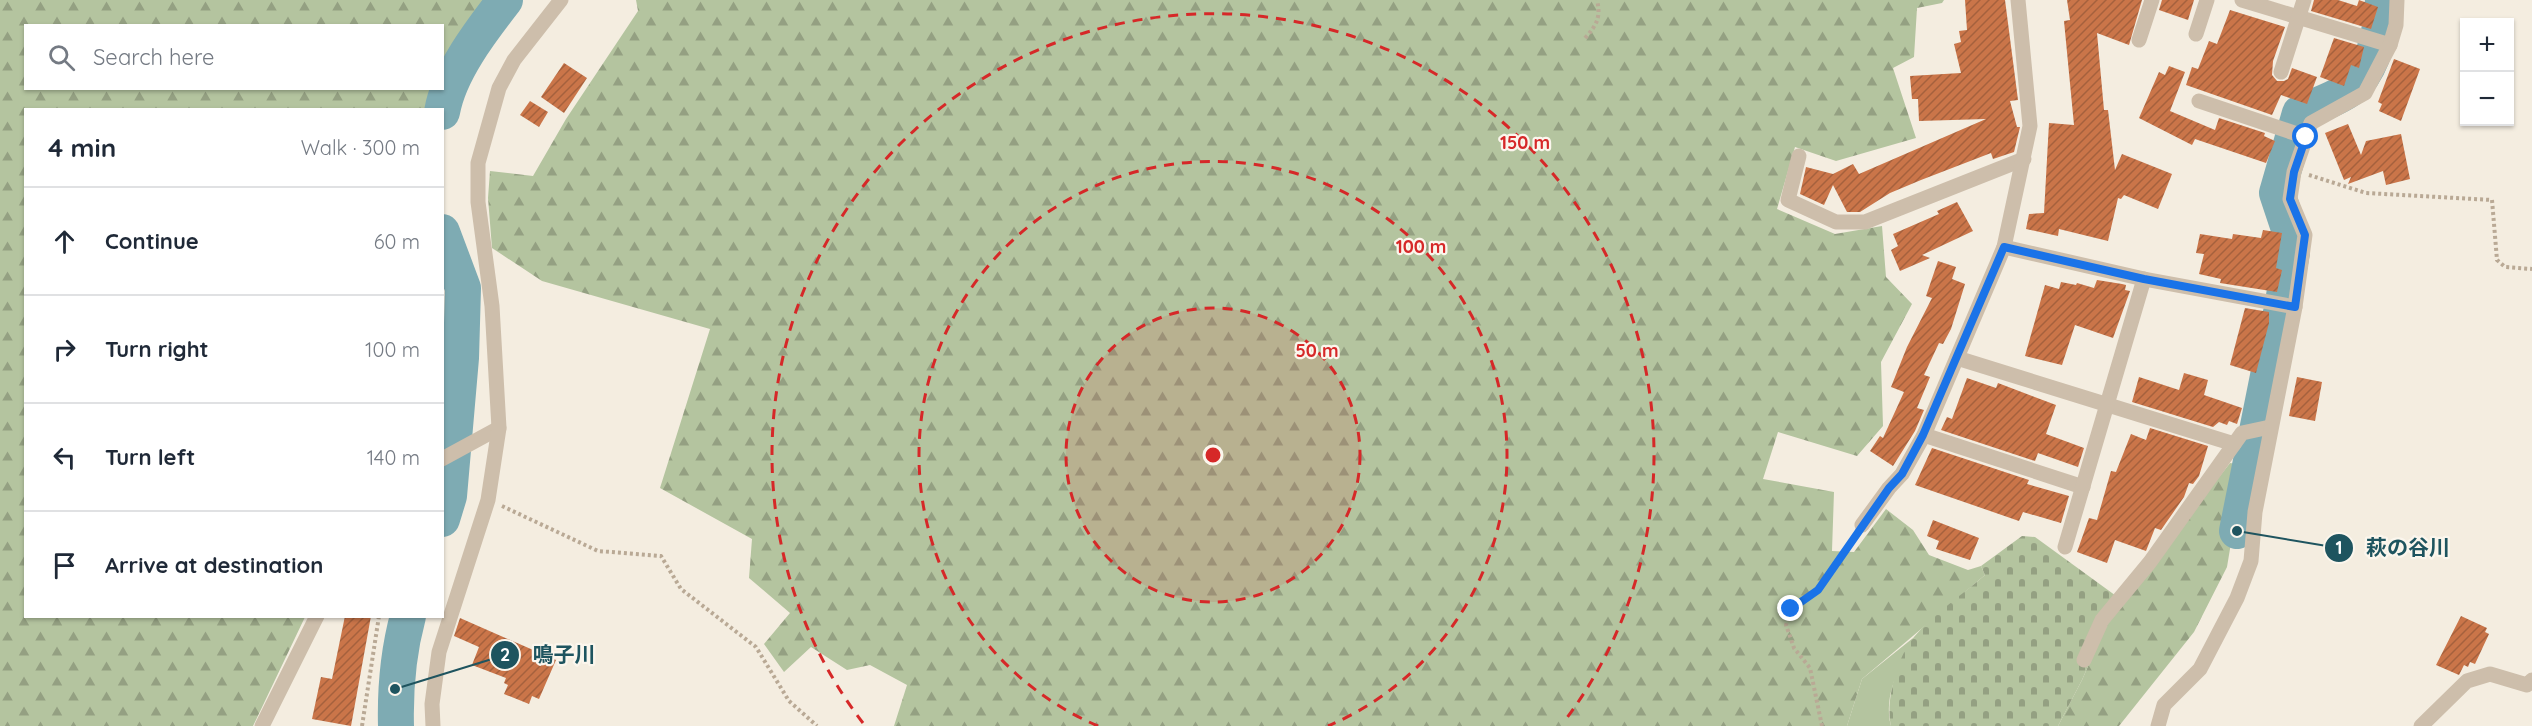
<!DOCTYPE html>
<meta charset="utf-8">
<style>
body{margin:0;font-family:Quicksand,"Noto Sans JP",sans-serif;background:#f6f6f7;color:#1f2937}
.controls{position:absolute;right:18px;top:18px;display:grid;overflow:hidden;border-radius:0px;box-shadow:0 2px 4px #0004}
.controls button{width:54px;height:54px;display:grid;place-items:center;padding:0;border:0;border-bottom:2px solid #e0e1e3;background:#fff;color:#1f2937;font:30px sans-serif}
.stop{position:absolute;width:18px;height:18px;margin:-14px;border:4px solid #1a73e8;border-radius:50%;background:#fff}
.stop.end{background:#1a73e8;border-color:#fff;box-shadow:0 2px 6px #0008}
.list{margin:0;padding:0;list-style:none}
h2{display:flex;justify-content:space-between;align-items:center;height:78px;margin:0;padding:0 24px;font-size:26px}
h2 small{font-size:20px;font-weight:400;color:#747a83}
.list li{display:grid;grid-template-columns:39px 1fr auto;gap:18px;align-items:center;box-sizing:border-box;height:108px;padding:0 24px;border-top:2px solid #e0e1e3}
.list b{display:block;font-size:22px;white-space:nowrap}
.list em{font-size:20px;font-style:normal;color:#747a83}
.icon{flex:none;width:33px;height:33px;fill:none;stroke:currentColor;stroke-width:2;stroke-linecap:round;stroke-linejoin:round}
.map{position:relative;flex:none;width:2532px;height:726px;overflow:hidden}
.search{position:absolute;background:#fff;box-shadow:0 2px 4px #0004;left:24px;top:24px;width:420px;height:66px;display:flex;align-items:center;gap:15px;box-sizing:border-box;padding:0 21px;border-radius:0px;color:#747a83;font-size:22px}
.panel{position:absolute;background:#fff;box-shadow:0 2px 4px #0004;left:24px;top:108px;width:420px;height:510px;border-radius:0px}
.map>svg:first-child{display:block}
</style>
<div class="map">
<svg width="2532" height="726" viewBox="0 0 2532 726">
<defs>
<pattern id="forest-firs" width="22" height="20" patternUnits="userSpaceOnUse" patternTransform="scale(1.5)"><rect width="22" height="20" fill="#b4c49f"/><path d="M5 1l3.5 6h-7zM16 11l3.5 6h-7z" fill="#94a082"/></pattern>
<pattern id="cemetery-stones" width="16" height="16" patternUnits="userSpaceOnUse" patternTransform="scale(1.5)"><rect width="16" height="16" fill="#b4c49f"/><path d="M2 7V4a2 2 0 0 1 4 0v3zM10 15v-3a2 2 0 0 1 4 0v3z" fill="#94a082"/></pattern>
<pattern id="building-hatch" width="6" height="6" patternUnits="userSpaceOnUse" patternTransform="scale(1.5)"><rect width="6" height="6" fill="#ca7549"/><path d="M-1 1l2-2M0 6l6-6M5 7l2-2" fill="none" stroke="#a5613d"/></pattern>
</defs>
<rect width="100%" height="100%" fill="#f4ede0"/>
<!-- green -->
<path fill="#b4c49f" d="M1913,638C1900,666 1883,695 1891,726H1847L1862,679Z"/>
<!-- forest -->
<g fill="url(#forest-firs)">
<polygon points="0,0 488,0 463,35 443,74 442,26 26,26 26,88 436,89 430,109 26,110 26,616 305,617 253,726 0,726"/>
<polygon points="636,0 1944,0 1942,3 1917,8 1914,57 1893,68 1916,138 1836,161 1795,147 1777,209 1835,234 1882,226 1886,277 1912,304 1881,362 1883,426 1857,456 1778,432 1763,479 1834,492 1832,551 1854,552 1886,509 1913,530 1929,555 1968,570 1981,566 1985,575 1862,679 1847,726 894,726 907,685 870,665 847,670 811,647 784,672 764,644 790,613 749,578 752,539 660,488 710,329 542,281 492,248 488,198 490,171 533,176 566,119 638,11"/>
<polygon points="2230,463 2244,465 2227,567 2194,632 2119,726 2058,726 2082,680 2109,618"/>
</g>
<!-- cemetery -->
<path fill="url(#cemetery-stones)" d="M2022,536L2035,537L2123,601L2109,618L2082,680L2058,726H1891C1885,702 1897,657 1914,637C1933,614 1962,595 1985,575L1981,566Z"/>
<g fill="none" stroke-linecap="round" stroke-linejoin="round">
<!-- river -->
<g stroke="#7eabb3" stroke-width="36">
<path d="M442,112C449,72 481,31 505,0"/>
<polyline points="442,232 463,288 461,358 449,496 442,519"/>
<path d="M2284,296L2292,252L2290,232L2277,193L2300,113C2316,105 2337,99 2351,88C2375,69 2381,28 2383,0"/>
<polyline points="2237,531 2280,316"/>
<path d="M396,726C395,688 398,653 408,616"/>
</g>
</g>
<!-- building -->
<g fill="url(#building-hatch)">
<polygon points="1965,0 2005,0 2018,100 2010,101 2017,127 2020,127 2014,152 1993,159 1991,153 1921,180 1890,193 1860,212 1847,212 1833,185 1824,205 1800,194 1806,167 1833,174 1853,164 1859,174 1986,119 1919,121 1918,99 1912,99 1910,76 1961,73 1954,44 1961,42 1959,31 1967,30"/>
<polygon points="2067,0 2142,0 2129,45 2097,33 2104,110 2108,110 2115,170 2122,154 2172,174 2158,209 2124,195 2121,199 2118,198 2108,241 2059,229 2058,236 2026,229 2029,214 2044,213 2049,123 2074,125 2064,21 2070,20"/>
<polygon points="2162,0 2194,0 2188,20 2159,10"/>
<polygon points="2314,0 2338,0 2357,6 2359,0 2378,7 2371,29 2311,11"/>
<polygon points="2230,10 2285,27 2273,61 2272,75 2277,81 2284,81 2288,79 2292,68 2317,77 2307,104 2281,95 2272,115 2186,85 2192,67 2198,69 2209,41 2217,44"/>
<polygon points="2334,38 2364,47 2359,68 2351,65 2344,86 2320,77"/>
<polygon points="2394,59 2420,69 2401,121 2379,111 2382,104 2378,102"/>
<polygon points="564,63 587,78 564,113 541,97"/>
<polygon points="2169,66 2185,72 2170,111 2215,130 2219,118 2265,133 2264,136 2275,141 2266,163 2195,139 2192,145 2139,118 2159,72 2165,75"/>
<polygon points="530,101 548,112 539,127 520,115"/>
<polygon points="2348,124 2361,155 2366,141 2401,134 2410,179 2386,185 2383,171 2348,184 2351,177 2344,180 2325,133"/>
<polygon points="1957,202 1973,231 1922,255 1930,258 1900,271 1891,250 1898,246 1893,234 1939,214 1937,211"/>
<polygon points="2263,230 2282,233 2276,268 2282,270 2277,292 2220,283 2221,279 2199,274 2204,254 2196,253 2200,234 2232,239 2233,234 2261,238"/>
<polygon points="1938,261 1956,267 1952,279 1965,284 1951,329 1943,344 1939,343 1924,375 1930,377 1917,408 1924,410 1915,431 1893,466 1870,451 1880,436 1883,438 1904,392 1891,387 1907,347 1932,298 1926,296"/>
<polygon points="2097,280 2122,284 2126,285 2125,290 2130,291 2113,338 2075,325 2062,365 2025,356 2045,285 2059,289 2061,282 2076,285 2077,283 2094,288"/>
<polygon points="2245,308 2269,312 2269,323 2256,373 2230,365"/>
<polygon points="2184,373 2208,380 2204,395 2242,408 2237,424 2229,421 2227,425 2219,422 2213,427 2132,402 2139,377 2179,390"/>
<polygon points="2297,377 2322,382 2315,421 2289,416"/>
<polygon points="1967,378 1996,388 1998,383 2056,405 2046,434 2084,448 2078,467 2038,453 2035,461 1941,430 1947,417 1952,419"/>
<polygon points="2150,428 2208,446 2199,476 2193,484 2189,483 2184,497 2161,530 2155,528 2146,551 2115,540 2107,563 2077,552 2089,518 2097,520 2111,471 2116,472 2131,434 2146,440"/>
<polygon points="1932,448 2029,480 2027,484 2069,496 2061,523 2023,512 2019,521 1915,485"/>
<polygon points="1933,520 1979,538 1970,560 1936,549 1939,541 1927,536"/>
<polygon points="345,616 371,616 351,726 312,719 321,677 332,679"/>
<polygon points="2461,616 2487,628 2485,632 2489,634 2475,664 2470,662 2468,667 2464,665 2459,675 2436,665"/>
<polygon points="460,618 556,660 539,699 532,696 529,704 504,694 508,685 504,683 506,678 472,665 479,647 454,636"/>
</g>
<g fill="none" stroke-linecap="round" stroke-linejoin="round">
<!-- path -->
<g stroke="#b9a995" stroke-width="4" stroke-dasharray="3 3" stroke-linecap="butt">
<path d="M1585,38C1597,25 1601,17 1597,0"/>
<polyline points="2309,175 2366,193 2492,200 2497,260 2505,267 2532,269"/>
<polyline points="502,506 598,551 661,556 681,589 756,647 789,701 817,726"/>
<polyline points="362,726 379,616"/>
<polyline points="1822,726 1810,668 1794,648 1786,625 1791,609 1818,590 1853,538"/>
</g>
<!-- minor -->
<g stroke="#cdbeab" stroke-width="15">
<polyline points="2242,0 2390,45"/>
<polyline points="2196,34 2207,0"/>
<polyline points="2139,40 2152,0"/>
<polyline points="2281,72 2304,0"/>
<polyline points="2199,101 2306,137"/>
<polyline points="1799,156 1788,200 1836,222 1865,222 2024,159"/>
<polyline points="2004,247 2144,279 2295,307"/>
<polyline points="1957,358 2234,444"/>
<polyline points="1924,435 2083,487"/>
<polyline points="442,459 499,428"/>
<polyline points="1862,525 1889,488 1902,474 1924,435 2004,247 2030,126 2018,0"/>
<polyline points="2065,547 2144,279"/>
<polyline points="2084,660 2102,620 2150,562 2242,433 2270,427"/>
<polyline points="262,726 317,616"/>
<polyline points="433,726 432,704 439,652 488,500 499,428 492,306 478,202 478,163 499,88 514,60 561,0"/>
<polyline points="2158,726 2164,705 2200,669 2237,598 2251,561 2255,512 2295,307 2305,235 2290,199 2294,172 2311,123 2365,93 2390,45 2396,25 2397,0"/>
<polyline points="2421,726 2467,681 2490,674 2527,685 2532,680"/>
</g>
</g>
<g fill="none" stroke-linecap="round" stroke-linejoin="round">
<!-- route -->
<polyline stroke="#1a73e8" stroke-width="8" points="1791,609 1818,590 1889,488 1902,474 1923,435 2004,247 2144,279 2295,307 2305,235 2290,199 2294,172 2306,137"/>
</g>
<!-- distance rings -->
<circle cx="1213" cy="455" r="147" fill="#d62828" fill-opacity=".12"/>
<g fill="none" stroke="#d62828" stroke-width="3" stroke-dasharray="10 8">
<circle cx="1213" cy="455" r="147"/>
<path d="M1098 726A294 294 0 1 1 1328 726"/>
<path d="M863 723A441 441 0 1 1 1563 723"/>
</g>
<circle cx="1213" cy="455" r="9" fill="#d62828" stroke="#fbf6ed" stroke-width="3"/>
<g font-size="18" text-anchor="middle" font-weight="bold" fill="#d62828" stroke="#fbf6ed" stroke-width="4.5" stroke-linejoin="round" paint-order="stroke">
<text x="1525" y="149">150 m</text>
<text x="1421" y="253">100 m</text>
<text x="1317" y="357">50 m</text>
</g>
<!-- callouts -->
<path fill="none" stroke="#1e545f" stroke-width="2" d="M2237 531L2339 548M395 689L505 655"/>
<g fill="#1e545f" stroke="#fbf6ed" stroke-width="2">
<circle cx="2237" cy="531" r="6"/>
<circle cx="395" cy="689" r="6"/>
<circle cx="2339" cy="548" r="15"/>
<circle cx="505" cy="655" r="15"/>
</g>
<g font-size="18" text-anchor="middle" font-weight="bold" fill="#fff">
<text x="2339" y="554">1</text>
<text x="505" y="661">2</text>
</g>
<g font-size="21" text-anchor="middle" font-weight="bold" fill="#1e545f" stroke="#fbf6ed" stroke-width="4.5" stroke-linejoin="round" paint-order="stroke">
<text x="2408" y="555">萩の谷川</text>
<text x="564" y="662">鳴子川</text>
</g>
</svg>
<div class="controls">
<button>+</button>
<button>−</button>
</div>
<div class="stop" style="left:2306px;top:137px"></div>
<div class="stop end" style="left:1791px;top:609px"></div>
<div class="search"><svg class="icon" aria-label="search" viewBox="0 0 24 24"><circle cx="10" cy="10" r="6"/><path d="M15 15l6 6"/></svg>Search here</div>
<section class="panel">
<h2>4 min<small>Walk · 300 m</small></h2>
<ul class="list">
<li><svg class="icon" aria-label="ahead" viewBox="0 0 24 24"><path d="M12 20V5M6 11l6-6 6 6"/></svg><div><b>Continue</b></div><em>60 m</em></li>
<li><svg class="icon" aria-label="right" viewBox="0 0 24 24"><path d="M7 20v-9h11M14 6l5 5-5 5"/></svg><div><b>Turn right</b></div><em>100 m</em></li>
<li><svg class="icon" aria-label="left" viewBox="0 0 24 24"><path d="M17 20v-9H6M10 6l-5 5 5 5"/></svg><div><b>Turn left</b></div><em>140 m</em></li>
<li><svg class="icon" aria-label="arrive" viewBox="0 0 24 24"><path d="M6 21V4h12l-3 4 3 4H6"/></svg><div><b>Arrive at destination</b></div></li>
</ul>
</section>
</div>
